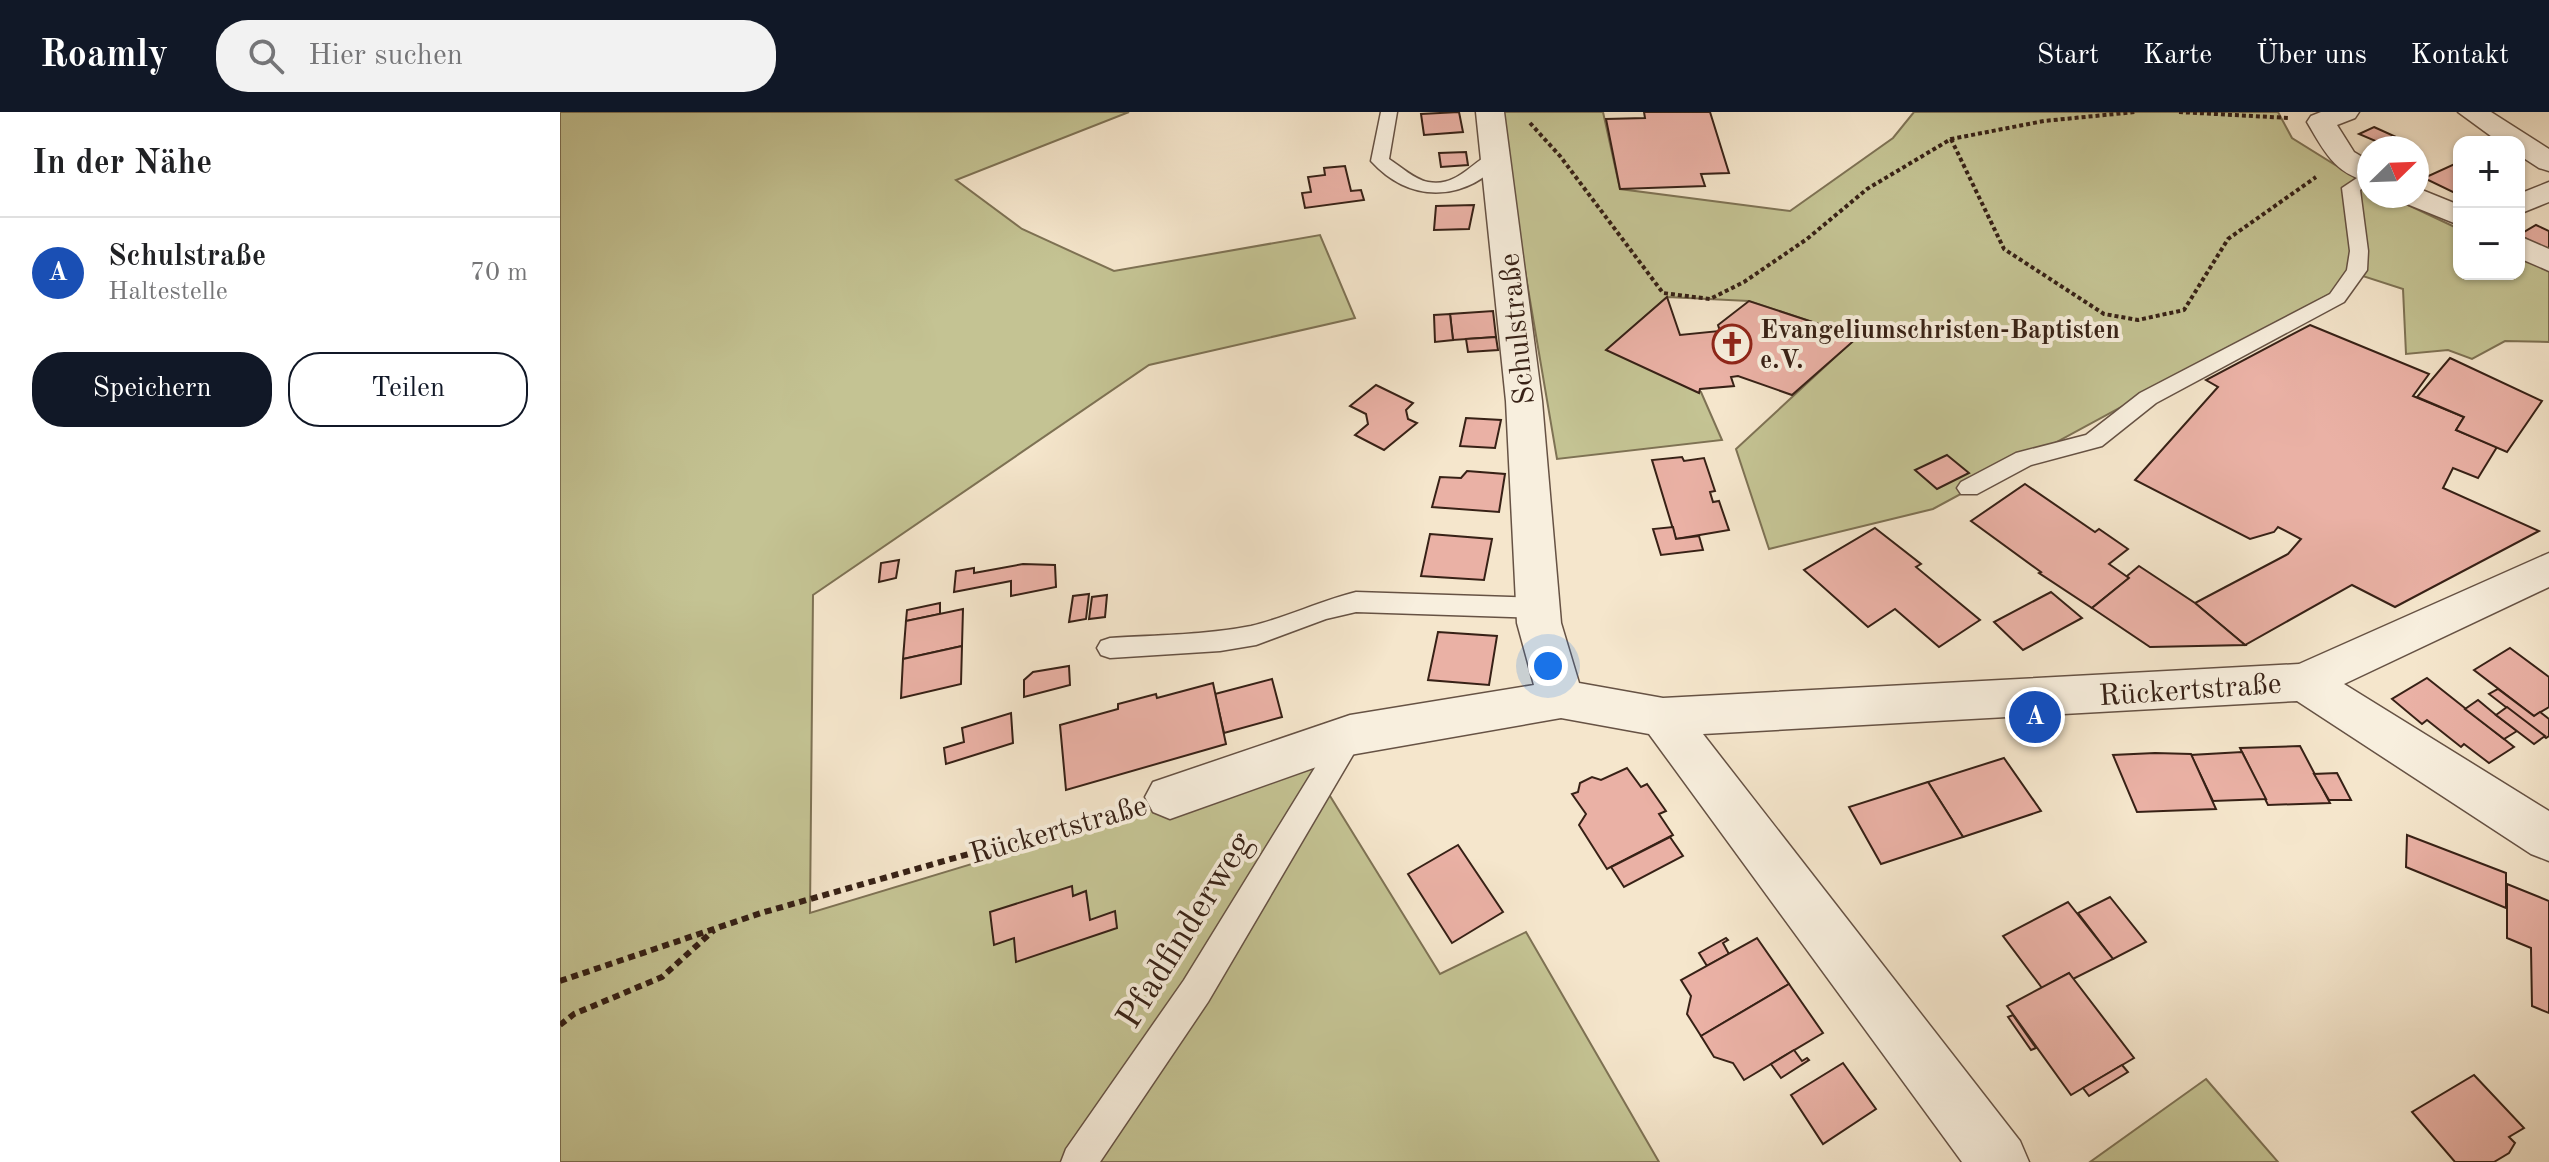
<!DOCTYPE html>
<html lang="de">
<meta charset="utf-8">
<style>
body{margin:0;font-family:"Old Standard TT",serif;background:#f2f2f2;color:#202124}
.controls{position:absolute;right:24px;top:24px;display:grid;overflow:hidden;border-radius:16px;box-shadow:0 2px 6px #0004}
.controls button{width:72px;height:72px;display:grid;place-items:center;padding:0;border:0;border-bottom:2px solid #e0e0e0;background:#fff;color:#202124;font:40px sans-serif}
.compass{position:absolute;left:1797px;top:24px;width:72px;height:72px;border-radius:50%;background:#fff;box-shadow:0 2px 6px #0004;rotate:67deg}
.you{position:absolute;left:988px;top:554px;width:28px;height:28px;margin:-20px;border:6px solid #fff;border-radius:50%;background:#1a73e8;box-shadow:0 0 0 12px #1a73e833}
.badge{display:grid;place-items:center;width:52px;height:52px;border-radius:50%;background:#111827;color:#fff;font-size:26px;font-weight:700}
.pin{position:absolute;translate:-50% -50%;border:4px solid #fff;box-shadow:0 2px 8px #0006}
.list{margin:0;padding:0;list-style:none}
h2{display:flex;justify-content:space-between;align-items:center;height:104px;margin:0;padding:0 32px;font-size:34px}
h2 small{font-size:26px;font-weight:400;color:#757577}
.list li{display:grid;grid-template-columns:52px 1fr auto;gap:24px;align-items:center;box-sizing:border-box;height:112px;padding:0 32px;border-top:2px solid #e0e0e0}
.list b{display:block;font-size:30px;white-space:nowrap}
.list p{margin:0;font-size:26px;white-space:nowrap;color:#757577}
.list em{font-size:26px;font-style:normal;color:#757577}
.actions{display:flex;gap:16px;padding:24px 32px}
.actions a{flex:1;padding:18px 0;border:2px solid #111827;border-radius:32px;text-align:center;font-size:28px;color:#111827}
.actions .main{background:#111827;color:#fff}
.icon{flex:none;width:44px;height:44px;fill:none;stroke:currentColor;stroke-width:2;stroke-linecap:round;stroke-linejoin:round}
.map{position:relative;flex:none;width:1989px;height:1050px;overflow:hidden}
header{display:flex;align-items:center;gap:48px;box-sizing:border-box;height:112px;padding:0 40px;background:#111827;color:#fff}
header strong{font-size:38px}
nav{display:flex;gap:44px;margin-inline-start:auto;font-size:28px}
.search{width:560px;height:72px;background:#f2f2f2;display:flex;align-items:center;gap:20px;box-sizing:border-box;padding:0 28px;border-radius:32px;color:#757577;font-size:30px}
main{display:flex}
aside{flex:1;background:#fff}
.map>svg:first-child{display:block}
</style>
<header>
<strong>Roamly</strong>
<div class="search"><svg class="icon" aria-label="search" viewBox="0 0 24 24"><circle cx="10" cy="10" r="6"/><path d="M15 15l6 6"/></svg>Hier suchen</div>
<nav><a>Start</a><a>Karte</a><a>Über uns</a><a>Kontakt</a></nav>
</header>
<main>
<aside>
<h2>In der Nähe<small></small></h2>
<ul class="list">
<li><span class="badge" style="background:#1a4fb4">A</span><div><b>Schulstraße</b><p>Haltestelle</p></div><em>70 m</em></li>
</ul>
<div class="actions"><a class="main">Speichern</a><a>Teilen</a></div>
</aside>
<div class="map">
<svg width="1989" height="1050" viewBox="0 0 1989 1050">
<rect width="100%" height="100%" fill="#f5e6cc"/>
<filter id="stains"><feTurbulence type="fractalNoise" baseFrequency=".0025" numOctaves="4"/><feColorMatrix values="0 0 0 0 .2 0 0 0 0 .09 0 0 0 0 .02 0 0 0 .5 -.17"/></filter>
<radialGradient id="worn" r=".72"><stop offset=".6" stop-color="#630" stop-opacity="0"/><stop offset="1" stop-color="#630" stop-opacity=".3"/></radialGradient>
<!-- green -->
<g fill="#c4c393" stroke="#7e7254" stroke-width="2">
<polygon points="0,0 569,0 396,68 462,117 554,159 760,123 795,206 589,253 253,483 250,801 749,650 880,862 966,820 1099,1050 0,1050"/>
<polygon points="938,0 1043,0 1060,77 1230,99 1333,26 1354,0 1718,0 1732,26 1809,74 1809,84 1829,84 1899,117 1899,162 1959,162 1959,145 1989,159 1989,230 1945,229 1912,247 1888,238 1846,242 1843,177 1803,164 1373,397 1209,437 1176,337 1297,225 1189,189 1107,185 1047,238 1141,280 1162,328 997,347"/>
<polygon points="1646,967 1718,1050 1530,1050"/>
</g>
<!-- building -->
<g fill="#eab1a5" stroke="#372116" stroke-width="2">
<polygon points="899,0 903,20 864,23 861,2"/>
<polygon points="1084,0 1150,0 1169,61 1141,62 1145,74 1060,77 1046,7 1085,6"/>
<polygon points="1814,15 1834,24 1820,31 1799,22"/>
<polygon points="906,40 908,53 881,55 879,41"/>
<polygon points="1899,50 1899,83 1864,66"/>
<polygon points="785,54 791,79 801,78 804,88 745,96 742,81 751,80 748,65 765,63 764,56"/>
<polygon points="914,93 909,117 874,118 876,94"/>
<polygon points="1976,113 1989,119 1989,139 1959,123"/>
<polygon points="1107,185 1120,223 1160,219 1158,213 1189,189 1298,225 1232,283 1178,264 1171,265 1174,274 1140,277 1139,281 1046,238"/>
<polygon points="933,199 936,225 893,228 890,202"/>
<polygon points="890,202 893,228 875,230 874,203"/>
<polygon points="1750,213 1869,262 1853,284 1904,305 1896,318 1937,335 1918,366 1893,356 1883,376 1979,419 1835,495 1792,473 1685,533 1635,491 1728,442 1741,427 1718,415 1714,420 1690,427 1575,368 1658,275 1646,268"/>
<polygon points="936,225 938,238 908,240 906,227"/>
<polygon points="1890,246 1982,289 1947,340 1896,318 1904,305 1857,285"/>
<polygon points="816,273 853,291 846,298 848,307 857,311 824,338 795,323 808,312 806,302 790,294"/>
<polygon points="906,306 941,308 935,336 900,334"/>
<polygon points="1387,343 1409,361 1377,377 1355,358"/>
<polygon points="1122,345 1124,349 1144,346 1155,379 1150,380 1153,390 1159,389 1169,418 1116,427 1092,348"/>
<polygon points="907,359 945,362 939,400 872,395 880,365 901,366"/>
<polygon points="1465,372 1535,420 1539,417 1568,437 1549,452 1569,466 1532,496 1479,461 1481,460 1411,409"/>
<polygon points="1113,415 1116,427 1139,424 1143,438 1101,443 1093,417"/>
<polygon points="1315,416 1361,452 1356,455 1420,508 1379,535 1335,497 1308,515 1244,458"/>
<polygon points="870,422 932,427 924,468 861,464"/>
<polygon points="339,448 336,466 319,470 321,451"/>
<polygon points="463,452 495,453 496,475 451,484 451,469 394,480 396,459 414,456 414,461"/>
<polygon points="1579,454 1635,491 1685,533 1590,535 1532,496 1569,466 1567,464"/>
<polygon points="1491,480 1522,506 1463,538 1434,510"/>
<polygon points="529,482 526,507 509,510 513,484"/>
<polygon points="547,483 545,505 529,507 532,485"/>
<polygon points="380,491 380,502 346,509 347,498"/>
<polygon points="403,497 402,534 343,547 346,509"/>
<polygon points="878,520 937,524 929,573 868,568"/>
<polygon points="402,534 401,572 341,586 343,547"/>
<polygon points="1950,536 1989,565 1989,595 1974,604 1914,558"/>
<polygon points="509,554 510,573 464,585 464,568 473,560"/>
<polygon points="1867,566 1944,627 1954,635 1929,651 1904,632 1901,635 1867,608 1862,612 1832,587"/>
<polygon points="712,567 722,605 664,621 655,582"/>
<polygon points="653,571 666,632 506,678 500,613 558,597 558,592 596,582 597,586"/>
<polygon points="1938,577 1974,604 1980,600 1989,607 1989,624 1986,626 1929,582"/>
<polygon points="1918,588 1936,603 1957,619 1944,627 1905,597"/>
<polygon points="1947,595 1985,624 1974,632 1936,603"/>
<polygon points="451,601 453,631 386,652 384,636 404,630 402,616"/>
<polygon points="1740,634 1770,691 1708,693 1680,636"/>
<polygon points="1682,640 1706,687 1653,689 1631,643"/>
<polygon points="1595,641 1631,642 1656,697 1577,700 1553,643"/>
<polygon points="1444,646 1481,699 1403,725 1368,670"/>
<polygon points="1067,656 1081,675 1087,672 1106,699 1099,702 1113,723 1047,757 1019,713 1026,702 1012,682 1018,680 1020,671 1032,665 1041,668"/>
<polygon points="1777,661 1791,688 1769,688 1754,662"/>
<polygon points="1368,670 1403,725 1321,752 1289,695"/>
<polygon points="1847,723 1946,761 1946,796 1846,755"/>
<polygon points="1110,725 1123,744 1064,775 1051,755"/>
<polygon points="898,733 943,800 892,831 848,762"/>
<polygon points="1947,772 1989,789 1989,901 1972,894 1971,836 1947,826"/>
<polygon points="512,774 513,784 526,779 530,808 555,799 557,816 456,850 454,826 434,833 430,800"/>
<polygon points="1550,785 1586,830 1553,847 1518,801"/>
<polygon points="1508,790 1553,847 1513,867 1509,861 1482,876 1443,824"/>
<polygon points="1166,826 1168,828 1163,831 1169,842 1147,854 1139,841"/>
<polygon points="1197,826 1229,872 1141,924 1127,902 1131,884 1121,868"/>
<polygon points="1509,861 1574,946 1511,983 1447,894"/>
<polygon points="1229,872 1263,921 1184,968 1173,951 1154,945 1141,924"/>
<polygon points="1453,903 1476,936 1471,938 1448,905"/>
<polygon points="1234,938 1242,949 1247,946 1249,948 1221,966 1211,952"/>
<polygon points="1283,951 1316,997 1263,1032 1231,983"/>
<polygon points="1562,953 1568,960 1529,984 1523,976"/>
<polygon points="1914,963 1964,1016 1949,1025 1955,1031 1949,1041 1934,1050 1895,1050 1852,1000"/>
</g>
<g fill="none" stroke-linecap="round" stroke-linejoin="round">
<defs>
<g id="lane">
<path d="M821,0H837L829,47C840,54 855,68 868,70C903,77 919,36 943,41L946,45C908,89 852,94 811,49Z"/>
<polygon points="1809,58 1809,71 1800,78 1808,139 1807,158 1784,190 1596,291 1542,334 1471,353 1417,382 1401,382 1397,376 1401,370 1456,341 1526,323 1580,281 1770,182 1787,158 1790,139 1782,76"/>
<path d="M796,480L978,486L987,489L991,496L987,503L978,506L796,500L766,507L696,533L660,539L550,546L541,543L537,536L541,529L550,526C597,523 645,523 691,514C725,506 760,489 796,480Z"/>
<polygon points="790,611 800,615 804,623 800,631 648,890 540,1050 501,1050 506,1037 624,868 780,615"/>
</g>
<g id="street">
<polygon points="916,0 944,0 982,289 1001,511 1019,571 1103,586 1739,552 1989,441 1989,475 1784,572 1989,699 1989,749 1971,742 1737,589 1143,622 1460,1029 1469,1050 1402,1050 1089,622 1001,606 790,643 610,707 593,700 585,685 593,670 790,603 974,573 957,511 946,289"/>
<path d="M1761,0H1799L1795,6L1777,13L1794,40L1809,49V70C1774,61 1764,39 1747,10L1751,4Z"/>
<polygon points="1898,0 1931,0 1989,37 1989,59 1979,56 1959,43 1959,30 1939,30"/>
<polygon points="1989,70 1989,90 1959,102 1959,82"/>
<polygon points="1857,76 1899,93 1899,113 1842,90 1838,84 1857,84"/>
<polygon points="1959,124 1989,137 1989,159 1959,146"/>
</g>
</defs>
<!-- lane casing -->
<use href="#lane" stroke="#665244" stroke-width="3"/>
<!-- street casing -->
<use href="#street" stroke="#665244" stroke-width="3"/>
<!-- path-far1 -->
<g stroke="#372116" stroke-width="4" stroke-dasharray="4 3" stroke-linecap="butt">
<polyline points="1619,0 1729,6"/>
<polyline points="970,11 1000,44 1103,181 1150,187 1184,170 1247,127 1307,77 1391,27 1484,9 1575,0"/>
<polyline points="1391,27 1444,137 1544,202 1578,208 1624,198 1668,127 1756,65"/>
</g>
<!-- path -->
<g stroke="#372116" stroke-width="6" stroke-dasharray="7 5" stroke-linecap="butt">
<polyline points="0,869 201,801 567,697"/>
<polyline points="0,913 14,902 102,865 154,818"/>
</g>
<!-- lane -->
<use href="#lane" fill="#f8efde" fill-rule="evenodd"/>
<!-- street -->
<use href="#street" fill="#f8efde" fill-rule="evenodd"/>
</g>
<!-- icons -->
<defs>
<symbol id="church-ring" viewBox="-11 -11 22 22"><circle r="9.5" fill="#f8efde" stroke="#8f2418" stroke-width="1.5"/><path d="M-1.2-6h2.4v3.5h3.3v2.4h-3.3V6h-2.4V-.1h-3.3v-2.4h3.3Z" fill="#8f2418"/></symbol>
</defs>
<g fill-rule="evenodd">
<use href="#church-ring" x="1150" y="210" width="44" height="44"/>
</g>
<g text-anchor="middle" stroke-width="8" stroke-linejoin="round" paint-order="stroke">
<!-- far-poi labels -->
<g font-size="26" font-weight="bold" fill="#372116" stroke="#f8efde" text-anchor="start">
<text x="1200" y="226">Evangeliumschristen-Baptisten<tspan x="1200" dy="30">e.V.</tspan></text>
</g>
<!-- street labels -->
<g font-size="30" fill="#372116" stroke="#f8efde">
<text transform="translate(956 217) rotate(-96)" y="10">Schulstraße</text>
<text transform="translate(1630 577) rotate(-4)" y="10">Rückertstraße</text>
<text transform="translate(498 717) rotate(-16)" y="10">Rückertstraße</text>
</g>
<!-- near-street labels -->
<g font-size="36" fill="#372116" stroke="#f8efde">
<text transform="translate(623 817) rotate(-58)" y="13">Pfadfinderweg</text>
</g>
</g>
<rect width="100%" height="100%" filter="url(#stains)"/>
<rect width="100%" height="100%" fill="url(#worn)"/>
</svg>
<div class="controls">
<button>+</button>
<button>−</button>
</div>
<svg class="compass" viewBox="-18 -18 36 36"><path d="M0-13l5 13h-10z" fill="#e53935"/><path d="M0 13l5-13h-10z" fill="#757577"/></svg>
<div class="you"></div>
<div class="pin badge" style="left:1475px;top:605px;background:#1a4fb4">A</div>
</div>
</main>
